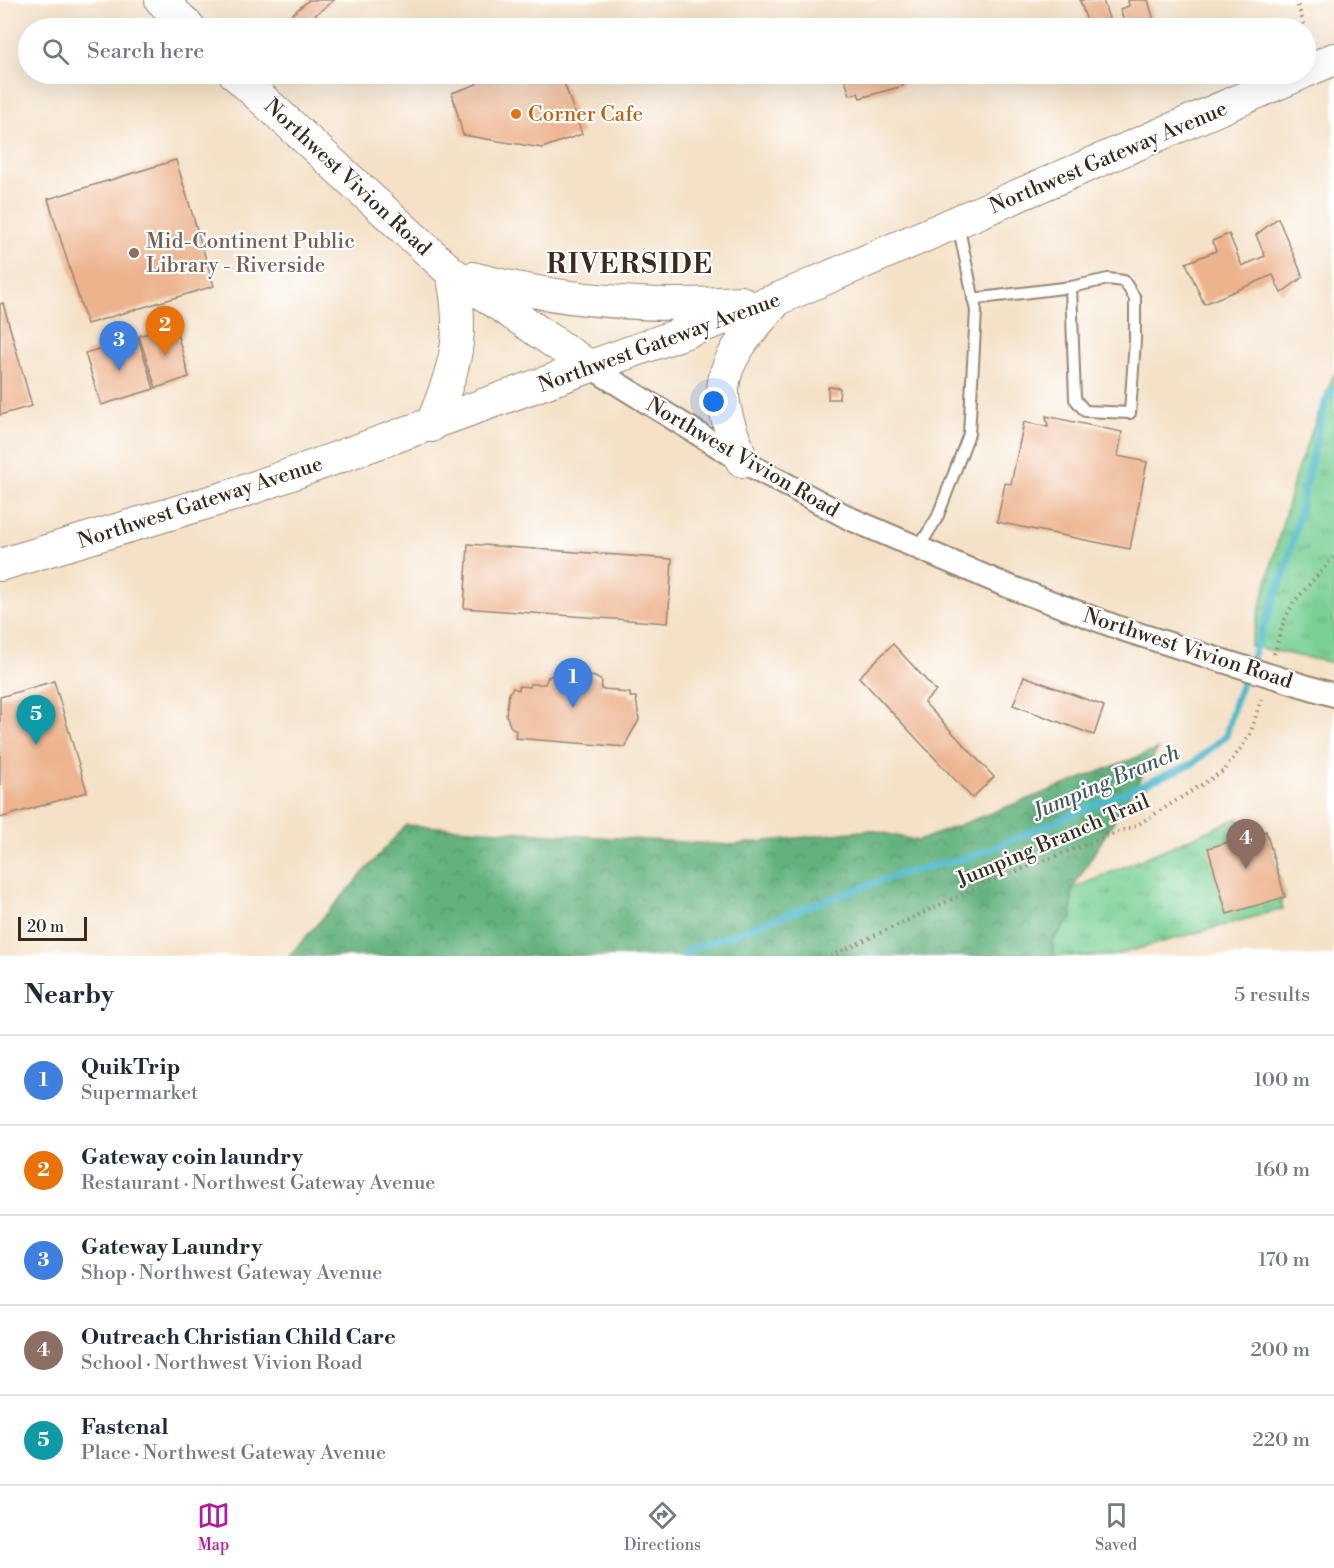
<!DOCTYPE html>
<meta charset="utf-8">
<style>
body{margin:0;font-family:"Libre Bodoni",serif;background:#f6f6f7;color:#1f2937}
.scale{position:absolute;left:18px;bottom:15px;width:69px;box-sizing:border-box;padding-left:6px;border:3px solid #3b2a1e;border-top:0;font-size:16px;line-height:21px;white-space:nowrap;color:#3b2a1e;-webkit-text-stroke:4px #fff;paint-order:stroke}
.you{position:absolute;left:714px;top:402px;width:21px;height:21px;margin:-15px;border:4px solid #fff;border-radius:50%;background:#1a73e8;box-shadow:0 0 0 9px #1a73e833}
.badge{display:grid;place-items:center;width:39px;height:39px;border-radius:50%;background:#b5179e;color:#fff;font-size:20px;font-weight:700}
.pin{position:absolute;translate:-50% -50px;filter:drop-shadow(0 2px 3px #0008)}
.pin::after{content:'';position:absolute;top:32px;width:21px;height:18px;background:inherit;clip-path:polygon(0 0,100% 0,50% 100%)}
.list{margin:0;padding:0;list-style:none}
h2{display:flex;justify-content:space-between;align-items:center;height:78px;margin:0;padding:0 24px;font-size:26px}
h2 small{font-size:20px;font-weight:400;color:#747a83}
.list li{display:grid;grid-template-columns:39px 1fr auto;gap:18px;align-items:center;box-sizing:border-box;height:90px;padding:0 24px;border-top:2px solid #e0e1e3}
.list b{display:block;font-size:22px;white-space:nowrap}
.list p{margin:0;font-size:20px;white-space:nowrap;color:#747a83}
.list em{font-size:20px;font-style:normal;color:#747a83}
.icon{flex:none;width:33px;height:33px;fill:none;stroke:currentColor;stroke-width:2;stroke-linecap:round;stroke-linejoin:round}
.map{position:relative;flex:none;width:1334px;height:956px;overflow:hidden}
.search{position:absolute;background:#fff;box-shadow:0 6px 24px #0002;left:18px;right:18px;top:18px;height:66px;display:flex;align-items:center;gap:15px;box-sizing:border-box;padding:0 21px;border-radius:33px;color:#747a83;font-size:22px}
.sheet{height:528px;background:#fff}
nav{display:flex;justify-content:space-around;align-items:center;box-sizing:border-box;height:84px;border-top:2px solid #e0e1e3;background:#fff;font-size:16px;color:#747a83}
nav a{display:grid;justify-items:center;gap:3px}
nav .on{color:#b5179e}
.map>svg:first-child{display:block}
</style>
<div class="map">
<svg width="1334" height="956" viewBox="0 0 1334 956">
<defs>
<pattern id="forest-crowns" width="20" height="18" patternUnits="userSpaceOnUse" patternTransform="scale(1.5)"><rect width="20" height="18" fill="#63b27e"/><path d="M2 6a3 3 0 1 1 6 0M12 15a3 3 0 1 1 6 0" fill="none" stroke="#539167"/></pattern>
<pattern id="park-tufts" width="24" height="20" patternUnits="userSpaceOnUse" patternTransform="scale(1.5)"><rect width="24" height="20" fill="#7ad095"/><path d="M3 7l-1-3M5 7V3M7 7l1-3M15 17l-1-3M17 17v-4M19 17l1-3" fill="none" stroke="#65a979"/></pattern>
</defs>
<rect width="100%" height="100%" fill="#fff"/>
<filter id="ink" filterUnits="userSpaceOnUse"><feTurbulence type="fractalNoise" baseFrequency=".0167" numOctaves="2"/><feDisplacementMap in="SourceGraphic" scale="12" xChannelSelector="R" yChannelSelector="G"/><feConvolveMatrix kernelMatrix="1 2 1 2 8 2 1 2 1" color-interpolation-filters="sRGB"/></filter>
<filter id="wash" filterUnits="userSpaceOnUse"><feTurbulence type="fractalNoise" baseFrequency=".008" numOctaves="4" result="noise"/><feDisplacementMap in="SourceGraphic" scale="24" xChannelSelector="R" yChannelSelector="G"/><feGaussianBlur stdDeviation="1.35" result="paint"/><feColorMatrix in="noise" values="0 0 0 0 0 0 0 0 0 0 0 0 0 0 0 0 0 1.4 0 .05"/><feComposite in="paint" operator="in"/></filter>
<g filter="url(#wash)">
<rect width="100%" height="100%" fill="#f4e1c7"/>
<!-- forest -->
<polygon fill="url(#forest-crowns)" stroke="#4f6e4e" stroke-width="1.5" points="1158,749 1072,889 1072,918 1052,940 1054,956 289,956 406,825 730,845 871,830 918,841"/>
<!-- park -->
<g fill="url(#park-tufts)" stroke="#5a7d5a" stroke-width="1.5">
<polygon points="1334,373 1334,663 1250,646 1296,473"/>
<polygon points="1238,818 1246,837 1266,831 1285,897 1280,899 1283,909 1112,956 1054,956 1052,941 1072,918 1072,889"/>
</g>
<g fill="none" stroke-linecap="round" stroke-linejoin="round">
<!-- stream -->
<polyline stroke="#50bacc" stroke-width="7" points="685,956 691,949 903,873 974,856 1192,764 1226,736 1235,702 1287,565 1325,402 1334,389"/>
</g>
<g id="blocks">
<!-- building -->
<g fill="#edb38d">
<polygon points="309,0 334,0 299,28 289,17"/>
<polygon points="1080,0 1103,0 1112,28 1089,28"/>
<polygon points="1128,0 1148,0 1156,28 1126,28 1120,9 1129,6"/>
<polygon points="544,22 546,28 525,28"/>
<polygon points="883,23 885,28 875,28 874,25"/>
<polygon points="475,74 561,74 582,134 542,148 463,135 452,93 477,84"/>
<polygon points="843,74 919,74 920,77 902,82 903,86 860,98 858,93 850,95"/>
<polygon points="176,160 214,286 87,324 48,199"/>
<polygon points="1278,218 1303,277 1281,293 1273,275 1204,304 1186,263 1216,251 1212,241 1229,234 1242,266 1265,256 1256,235"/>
<polygon points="3,303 32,406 0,415 0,304"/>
<polygon points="175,325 189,377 156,388 139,336"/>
<polygon points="138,338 154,389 101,405 85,353"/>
<polygon points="828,387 840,388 839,399 828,399"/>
<polygon points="1046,416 1122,432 1118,456 1147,462 1130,549 997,522 1005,483 1011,484 1024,422 1048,427"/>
<polygon points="468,544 672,559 668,623 464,608"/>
<polygon points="893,644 936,691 924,702 994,777 972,798 859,677"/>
<polygon points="559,674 578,674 595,677 602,681 601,689 617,690 617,692 630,693 630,697 636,697 639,720 628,739 626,747 515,738 516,731 510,726 506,714 509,693 513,688 519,690 519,686 530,687 530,684 545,684 548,677"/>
<polygon points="1024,676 1104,706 1094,735 1013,705"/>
<polygon points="54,681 87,792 0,818 0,697"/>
<polygon points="1266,831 1285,897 1227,914 1208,848"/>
</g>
</g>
</g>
<g filter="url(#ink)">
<use href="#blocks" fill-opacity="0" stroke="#988672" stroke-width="1.5"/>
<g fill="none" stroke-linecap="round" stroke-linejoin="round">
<defs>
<g id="service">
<polyline points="973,299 1071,287 1108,279 1124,281 1135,298 1135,340 1130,413 1085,411 1075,399 1071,287"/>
<polyline points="919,547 937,518 969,434 976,311 958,224"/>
</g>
<g id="minor">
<polyline points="589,366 742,461 851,519 1005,585 1122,629 1207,656"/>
<polyline points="1301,685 1334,695"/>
</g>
<g id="secondary">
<polyline points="161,0 190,28"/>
<polyline points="1306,71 1334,59"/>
<polyline points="235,74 452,273 589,366"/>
<path d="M472,278C560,301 651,308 741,302"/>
<path d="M431,426C455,367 466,337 452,273"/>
<path d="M742,461C735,439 722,413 723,389C725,354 756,325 777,300"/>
<polyline points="0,565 233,495 778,299 1300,74"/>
</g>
</defs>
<!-- service casing -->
<use href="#service" stroke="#988672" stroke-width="14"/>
<!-- minor casing -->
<use href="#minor" stroke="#988672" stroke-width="26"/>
<!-- secondary casing -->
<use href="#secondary" stroke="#988672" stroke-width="34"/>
<!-- path -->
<g stroke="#988672" stroke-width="4" stroke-dasharray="1.5 4.5" stroke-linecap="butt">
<polyline points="1296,0 1305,28"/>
<polyline points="1274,654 1284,621 1294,602 1334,557"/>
<polyline points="831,956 993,880 1139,824 1225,770 1250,735 1262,696"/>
</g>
<!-- service -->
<use href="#service" stroke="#fff" stroke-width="10"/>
<!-- minor -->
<use href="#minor" stroke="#fff" stroke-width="22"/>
<!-- secondary -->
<use href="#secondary" stroke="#fff" stroke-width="32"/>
<defs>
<polyline id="minor-bridge" points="1207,656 1301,685"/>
</defs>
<!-- minor-bridge casing -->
<use href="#minor-bridge" stroke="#988672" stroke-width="26" stroke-linecap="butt"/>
<!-- minor-bridge -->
<use href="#minor-bridge" stroke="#fff" stroke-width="22"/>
</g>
</g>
<!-- markers -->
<circle fill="#e8710a" stroke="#fff" stroke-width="2" cx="516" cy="114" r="6"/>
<circle fill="#8d6e63" stroke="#fff" stroke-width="2" cx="134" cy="253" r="6"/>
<g text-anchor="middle" stroke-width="4.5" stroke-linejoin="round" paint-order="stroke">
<!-- food labels -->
<g font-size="21" fill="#c56008" stroke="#fff" text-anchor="start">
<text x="528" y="121">Corner Cafe</text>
</g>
<!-- street labels -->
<g font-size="21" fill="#3b2a1e" stroke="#fff">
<text transform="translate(1108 157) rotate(-23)" y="7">Northwest Gateway Avenue</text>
<text transform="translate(348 177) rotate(43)" y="7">Northwest Vivion Road</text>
<text transform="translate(659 342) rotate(-20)" y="7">Northwest Gateway Avenue</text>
<text transform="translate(743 457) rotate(30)" y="7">Northwest Vivion Road</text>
<text transform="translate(200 502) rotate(-18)" y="7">Northwest Gateway Avenue</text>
<text transform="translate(1188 648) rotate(18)" y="7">Northwest Vivion Road</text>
<text transform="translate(1053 840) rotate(-23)" y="7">Jumping Branch Trail</text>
</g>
<!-- education labels -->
<g font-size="21" fill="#785e54" stroke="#fff" text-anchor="start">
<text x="146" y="248">Mid-Continent Public<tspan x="146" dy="24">Library - Riverside</tspan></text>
</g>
<!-- water labels -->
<g font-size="22" font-style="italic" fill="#425c5b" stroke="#fff">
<text transform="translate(1106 781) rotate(-23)" y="8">Jumping Branch</text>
</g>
<!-- district labels -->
<g font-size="27" font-weight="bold" letter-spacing="1.5" fill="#3b2a1e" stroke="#fff">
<text x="630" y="273">RIVERSIDE</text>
</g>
</g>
</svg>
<div class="scale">20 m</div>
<div class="you"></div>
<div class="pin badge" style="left:573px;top:708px;background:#3f7fe0">1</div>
<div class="pin badge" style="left:165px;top:356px;background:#e8710a">2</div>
<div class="pin badge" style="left:119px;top:371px;background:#3f7fe0">3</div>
<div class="pin badge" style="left:1246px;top:869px;background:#8d6e63">4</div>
<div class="pin badge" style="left:36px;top:745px;background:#0f9aa8">5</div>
<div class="search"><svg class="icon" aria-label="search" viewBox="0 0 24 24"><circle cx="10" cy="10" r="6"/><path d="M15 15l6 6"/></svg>Search here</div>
</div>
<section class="sheet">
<h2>Nearby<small>5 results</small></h2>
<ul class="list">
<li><span class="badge" style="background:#3f7fe0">1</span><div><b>QuikTrip</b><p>Supermarket</p></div><em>100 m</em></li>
<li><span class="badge" style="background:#e8710a">2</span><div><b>Gateway coin laundry</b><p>Restaurant · Northwest Gateway Avenue</p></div><em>160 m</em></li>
<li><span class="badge" style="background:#3f7fe0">3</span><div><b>Gateway Laundry</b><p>Shop · Northwest Gateway Avenue</p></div><em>170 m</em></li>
<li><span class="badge" style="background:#8d6e63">4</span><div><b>Outreach Christian Child Care</b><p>School · Northwest Vivion Road</p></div><em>200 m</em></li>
<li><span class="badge" style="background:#0f9aa8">5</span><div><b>Fastenal</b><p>Place · Northwest Gateway Avenue</p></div><em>220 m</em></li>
</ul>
</section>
<nav>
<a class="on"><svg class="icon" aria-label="map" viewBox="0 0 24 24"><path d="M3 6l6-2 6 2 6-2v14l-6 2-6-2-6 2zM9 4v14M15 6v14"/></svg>Map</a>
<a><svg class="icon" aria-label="directions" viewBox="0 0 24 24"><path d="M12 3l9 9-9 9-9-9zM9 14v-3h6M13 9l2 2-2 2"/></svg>Directions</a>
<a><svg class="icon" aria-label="saved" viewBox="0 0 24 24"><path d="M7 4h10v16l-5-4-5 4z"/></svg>Saved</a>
</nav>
